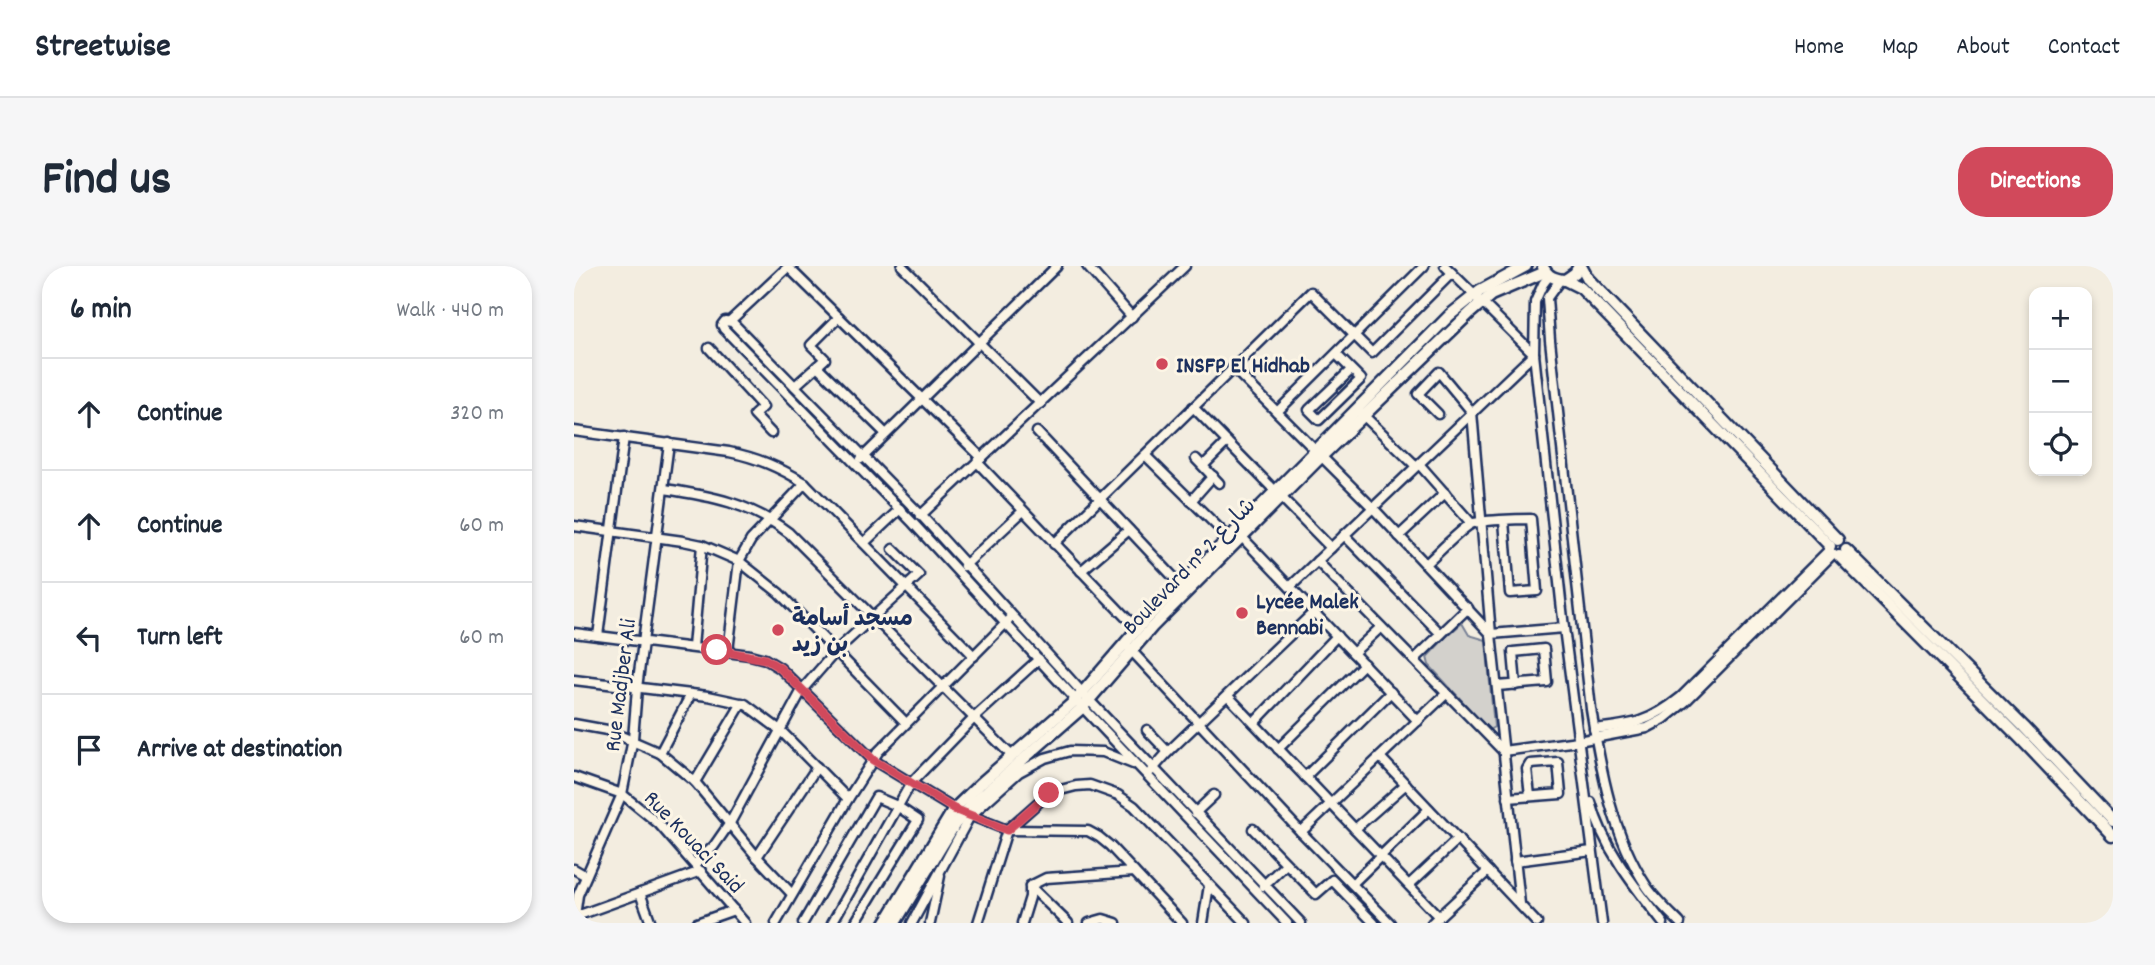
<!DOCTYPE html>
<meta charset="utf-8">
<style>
body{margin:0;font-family:Dekko,"Playpen Sans Arabic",sans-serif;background:#f6f6f7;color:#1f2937}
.controls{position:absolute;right:21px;top:21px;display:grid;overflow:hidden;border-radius:14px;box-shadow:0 4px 10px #0003}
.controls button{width:63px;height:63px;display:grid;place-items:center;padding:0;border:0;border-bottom:2px solid #e0e1e3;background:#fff;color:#1f2937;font:35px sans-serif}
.stop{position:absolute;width:21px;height:21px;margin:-16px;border:5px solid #d1495b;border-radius:50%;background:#fff}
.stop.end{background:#d1495b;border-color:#fff;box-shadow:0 2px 7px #0008}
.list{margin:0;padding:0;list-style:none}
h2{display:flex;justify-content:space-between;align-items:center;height:91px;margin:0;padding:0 28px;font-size:30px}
h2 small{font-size:23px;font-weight:400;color:#747a83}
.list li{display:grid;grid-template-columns:46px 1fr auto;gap:21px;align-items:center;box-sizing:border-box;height:112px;padding:0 28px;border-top:2px solid #e0e1e3}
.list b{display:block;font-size:26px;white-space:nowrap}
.list em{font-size:23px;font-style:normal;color:#747a83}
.icon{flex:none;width:38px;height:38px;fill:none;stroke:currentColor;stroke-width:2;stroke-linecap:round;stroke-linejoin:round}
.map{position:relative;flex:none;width:1539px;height:657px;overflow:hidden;border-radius:28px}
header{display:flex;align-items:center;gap:42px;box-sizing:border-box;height:98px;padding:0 35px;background:#fff;border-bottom:2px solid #e0e1e3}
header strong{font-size:33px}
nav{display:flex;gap:38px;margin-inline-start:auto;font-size:24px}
.intro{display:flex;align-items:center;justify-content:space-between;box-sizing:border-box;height:168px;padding:0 42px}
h1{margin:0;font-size:49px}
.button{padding:18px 32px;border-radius:28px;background:#d1495b;color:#fff;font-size:24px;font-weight:700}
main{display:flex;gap:42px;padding:0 42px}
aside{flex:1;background:#fff;border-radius:28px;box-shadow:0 4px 10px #0003}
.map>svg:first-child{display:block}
</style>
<header>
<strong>Streetwise</strong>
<nav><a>Home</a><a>Map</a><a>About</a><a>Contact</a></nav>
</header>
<div class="intro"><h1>Find us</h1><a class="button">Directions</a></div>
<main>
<aside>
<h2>6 min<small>Walk · 440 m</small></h2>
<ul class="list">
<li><svg class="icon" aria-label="ahead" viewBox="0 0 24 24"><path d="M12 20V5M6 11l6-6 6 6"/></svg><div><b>Continue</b></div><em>320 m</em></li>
<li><svg class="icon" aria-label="ahead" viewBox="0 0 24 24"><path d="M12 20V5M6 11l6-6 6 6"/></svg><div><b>Continue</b></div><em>60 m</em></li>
<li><svg class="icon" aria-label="left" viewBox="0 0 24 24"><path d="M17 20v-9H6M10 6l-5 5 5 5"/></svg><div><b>Turn left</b></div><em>60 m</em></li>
<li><svg class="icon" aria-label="arrive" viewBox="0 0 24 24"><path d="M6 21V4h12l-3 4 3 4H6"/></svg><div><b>Arrive at destination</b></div></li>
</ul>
</aside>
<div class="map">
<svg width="1539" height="657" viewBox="0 0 1539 657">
<rect width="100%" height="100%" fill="#f3ede0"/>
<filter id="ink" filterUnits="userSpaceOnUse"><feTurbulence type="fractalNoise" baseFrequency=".0143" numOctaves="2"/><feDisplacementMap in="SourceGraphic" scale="14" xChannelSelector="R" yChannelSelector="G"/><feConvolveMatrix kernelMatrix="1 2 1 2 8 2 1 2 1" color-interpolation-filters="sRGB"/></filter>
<g filter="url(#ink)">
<!-- green -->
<polygon fill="#d3d1cc" stroke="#778095" stroke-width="2" points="888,357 895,369 912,374 920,461 915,464 855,399 853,391 872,371"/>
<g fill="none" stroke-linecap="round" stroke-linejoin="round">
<defs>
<g id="minor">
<polyline points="328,0 467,138"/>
<polyline points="513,0 558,51"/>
<polyline points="871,0 960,88"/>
<polyline points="214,1 408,192"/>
<polyline points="975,10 969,18 961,36 960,88 990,362 1028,657"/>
<path d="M986,14L973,32L976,74L1017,443C1027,505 1038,568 1073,621C1082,634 1095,646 1106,657"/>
<polyline points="156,55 215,0"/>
<polyline points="135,82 189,141 180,149 197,167"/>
<polyline points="762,88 787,113 745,154 735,144 777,104"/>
<polyline points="243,100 312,168"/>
<polyline points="659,102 799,242 917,368 990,362"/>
<polyline points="221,120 251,93 237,79 265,51"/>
<polyline points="619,141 757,282"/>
<polyline points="703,146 850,0"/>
<polyline points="787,147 842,200"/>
<polyline points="864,148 844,128 865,106 898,146 917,368 946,638"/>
<path d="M0,165L155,186C184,192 205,201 231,217L400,390"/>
<polyline points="463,166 606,318"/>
<polyline points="571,189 655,272"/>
<polyline points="287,193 483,0"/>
<polyline points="622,193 645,217"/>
<polyline points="403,196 562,362"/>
<polyline points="845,198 897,257"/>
<polyline points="629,200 653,176"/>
<path d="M90,223C138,230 176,237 215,267L437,489"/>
<polyline points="617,235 639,210"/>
<polyline points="346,250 611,0"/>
<polyline points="0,260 109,275 128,279 165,295 205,327 332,457"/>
<polyline points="664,267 844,455"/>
<polyline points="770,269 867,368"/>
<polyline points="825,270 871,227"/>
<polyline points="290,277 326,243"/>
<polyline points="480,278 737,26 798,87 878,7"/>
<polyline points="743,295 929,485 1004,475 1073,462 1090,453 1111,436 1259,288"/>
<path d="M852,298C861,290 888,262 897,258C905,254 946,253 957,253L963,325L936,327L930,255"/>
<polyline points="390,300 449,245"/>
<polyline points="507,305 555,264"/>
<polyline points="716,321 960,88"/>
<polyline points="0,367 176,389 191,393 206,402 299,494 380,543 433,564 514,565 525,571 536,580 608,657"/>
<polyline points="24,370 50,171"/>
<polyline points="119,381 128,279"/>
<polyline points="554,381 727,566 816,657"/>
<polyline points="154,385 165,295 177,274 231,217"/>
<polyline points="779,387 807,361"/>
<polyline points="840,394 894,342"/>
<polyline points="0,414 134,430 171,438 206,464 274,533"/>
<polyline points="923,420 973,416 970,383 939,386 942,419"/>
<polyline points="654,430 865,651"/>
<polyline points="680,457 763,370"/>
<polyline points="0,458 33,464 86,487 121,516 183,591 218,628"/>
<path d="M1020,463C1059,459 1076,456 1107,431L1256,283"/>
<polyline points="573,464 594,486"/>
<polyline points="704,483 790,398"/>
<polyline points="86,487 117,428"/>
<polyline points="806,491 963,657"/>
<polyline points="577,505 594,486 740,346"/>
<polyline points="0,511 48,528 85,558 171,657"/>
<polyline points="731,511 817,426"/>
<polyline points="121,516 168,437"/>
<polyline points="934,532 987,528 984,496 956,498 953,503 956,530"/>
<path d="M1017,536C1029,581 1060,620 1089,657"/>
<polyline points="621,547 640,529"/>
<polyline points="679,563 742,628 758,614 800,657"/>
<polyline points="781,563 832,518"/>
<polyline points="727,566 873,427"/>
<polyline points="183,591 243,501"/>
<polyline points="941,595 1018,585"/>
<polyline points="121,598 140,580 156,557 228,424 262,385 345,309 319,283"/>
<polyline points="0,603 12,610"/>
<polyline points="778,618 855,543"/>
<polyline points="835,619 884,573"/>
<polyline points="456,620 494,657"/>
<polyline points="689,620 712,598"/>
<polyline points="66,627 77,657"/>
<polyline points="0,651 127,605"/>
<polyline points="0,657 4,629 48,528 59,473 63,422 95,177"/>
<polyline points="123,657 160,644"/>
<polyline points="202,657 274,533 304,486 435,354"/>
<polyline points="229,657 302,531 323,540 344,554 281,657"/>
<polyline points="258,657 337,517 401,451 465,393"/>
<polyline points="338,657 396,550 445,506 471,492 496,485 529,486 559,498"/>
<polyline points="356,657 366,610"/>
<polyline points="404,657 433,564 475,527 502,520 516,519 544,529 560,540 672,657"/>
<polyline points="448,657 456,631 456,620 472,612 560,606"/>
<polyline points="515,657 529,653 542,657"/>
<polyline points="629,657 635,619"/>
<polyline points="713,657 516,449 339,257 150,63 148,59 151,55 158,56 347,249 515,434 727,657"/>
<polyline points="858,657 914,605"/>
</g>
<g id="major">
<polyline points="1007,0 1014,13 1264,274"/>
<path d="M969,1C974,11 981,13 991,14L1001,7L1005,0"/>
<polyline points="991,14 1007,22 1256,280"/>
<polyline points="1272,284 1450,461 1539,555"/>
<polyline points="1265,290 1448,474 1539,570"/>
<polyline points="311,657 380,543 406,518 502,434 572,353 655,272 876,49 906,25 952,0"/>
<polyline points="321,657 381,558 399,537 509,441 578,361 748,190 896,47 917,29 971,6"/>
</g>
</defs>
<!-- minor casing -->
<use href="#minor" stroke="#1b2f5e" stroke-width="13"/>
<!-- major casing -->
<use href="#major" stroke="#1b2f5e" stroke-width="15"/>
<!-- minor -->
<use href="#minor" stroke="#fcf5e5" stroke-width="8"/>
<!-- major -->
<use href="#major" stroke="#fcf5e5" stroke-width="10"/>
</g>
</g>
<g fill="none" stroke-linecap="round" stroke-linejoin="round" filter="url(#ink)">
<!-- route -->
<polyline stroke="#d1495b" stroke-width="9" points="143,384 191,393 206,402 299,494 380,543 433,564 475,527"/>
</g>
<!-- markers -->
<g fill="#d1495b" stroke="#fcf5e5" stroke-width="2.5">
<circle cx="588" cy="98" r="7"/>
<circle cx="668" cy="347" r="7"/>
<circle cx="204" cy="364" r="7"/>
</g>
<g text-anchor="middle" stroke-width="6" stroke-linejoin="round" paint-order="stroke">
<!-- poi labels -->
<g font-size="23" font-weight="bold" fill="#1b2f5e" stroke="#fcf5e5" text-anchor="start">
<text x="602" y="106">INSFP El Hidhab</text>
<text x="682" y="342">Lycée Malek<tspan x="682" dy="26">Bennabi</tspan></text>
<text x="218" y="359">مسجد أسامة<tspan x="218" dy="26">بن زيد</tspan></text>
</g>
<!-- street labels -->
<g font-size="23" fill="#1b2f5e" stroke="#fcf5e5">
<text transform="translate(614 299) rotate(-46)" y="8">Boulevard n° شارع 2</text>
<text transform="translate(45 419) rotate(-83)" y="8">Rue Madjber Ali</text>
<text transform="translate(121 575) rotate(46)" y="8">Rue Kouaci Said</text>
</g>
</g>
</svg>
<div class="controls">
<button>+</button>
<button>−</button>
<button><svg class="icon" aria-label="locate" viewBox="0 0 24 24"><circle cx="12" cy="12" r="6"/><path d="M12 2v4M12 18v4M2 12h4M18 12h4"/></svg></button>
</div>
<div class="stop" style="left:143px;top:384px"></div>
<div class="stop end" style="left:475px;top:527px"></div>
</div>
</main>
